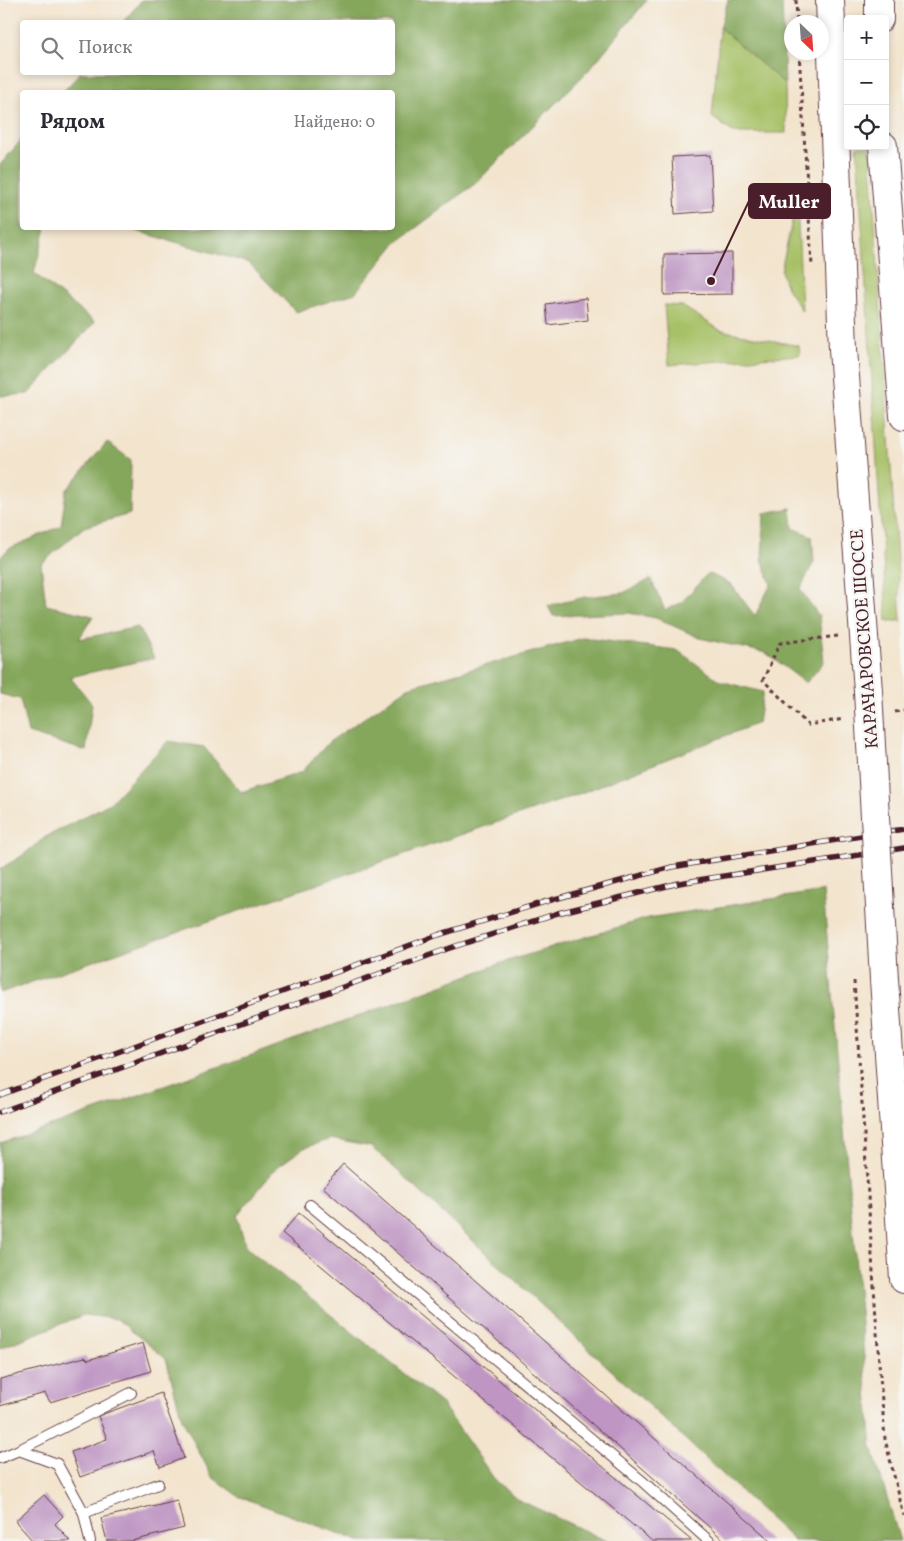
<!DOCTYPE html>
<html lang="ru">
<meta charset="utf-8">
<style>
body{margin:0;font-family:Vollkorn,serif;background:#f2f2f3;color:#2b2b33}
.controls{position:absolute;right:15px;top:15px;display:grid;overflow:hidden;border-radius:5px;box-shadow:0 2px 8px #0003}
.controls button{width:45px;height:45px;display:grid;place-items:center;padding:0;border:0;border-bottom:1px solid #e1e1e2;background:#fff;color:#2b2b33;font:25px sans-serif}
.compass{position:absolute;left:784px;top:15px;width:45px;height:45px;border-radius:50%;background:#fff;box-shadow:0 2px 8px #0003;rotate:155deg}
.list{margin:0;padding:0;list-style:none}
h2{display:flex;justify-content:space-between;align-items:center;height:65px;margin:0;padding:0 20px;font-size:21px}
h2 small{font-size:16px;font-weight:400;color:#7c7c81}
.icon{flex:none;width:28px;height:28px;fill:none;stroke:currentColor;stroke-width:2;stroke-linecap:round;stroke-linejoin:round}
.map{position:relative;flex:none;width:904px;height:1541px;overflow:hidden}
.search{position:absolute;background:#fff;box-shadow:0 2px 8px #0003;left:20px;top:20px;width:375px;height:55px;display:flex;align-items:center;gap:12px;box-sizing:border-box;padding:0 18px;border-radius:5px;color:#7c7c81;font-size:19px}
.panel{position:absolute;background:#fff;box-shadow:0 2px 8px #0003;left:20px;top:90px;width:375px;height:140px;border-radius:5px}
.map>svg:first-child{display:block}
</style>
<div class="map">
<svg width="904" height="1541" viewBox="0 0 904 1541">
<rect width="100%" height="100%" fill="#f6f6f2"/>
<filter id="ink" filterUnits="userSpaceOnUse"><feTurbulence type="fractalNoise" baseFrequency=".02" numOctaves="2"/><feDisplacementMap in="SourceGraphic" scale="10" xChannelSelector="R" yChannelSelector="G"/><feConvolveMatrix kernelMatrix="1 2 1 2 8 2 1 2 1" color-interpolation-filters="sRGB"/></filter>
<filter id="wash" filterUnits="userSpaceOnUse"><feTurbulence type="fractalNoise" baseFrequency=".0096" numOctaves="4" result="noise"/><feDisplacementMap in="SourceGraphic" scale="20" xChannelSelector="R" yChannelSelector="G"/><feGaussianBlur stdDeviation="1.12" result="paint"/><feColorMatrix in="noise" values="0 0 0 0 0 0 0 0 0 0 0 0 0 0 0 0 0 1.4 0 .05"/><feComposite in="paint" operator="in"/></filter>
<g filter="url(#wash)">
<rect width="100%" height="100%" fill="#f3e4cd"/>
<!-- green -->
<g fill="#a7c167" stroke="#787049">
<polygon points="720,28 785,84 786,133 734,133 712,117"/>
<polygon points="857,146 870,146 901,621 887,621"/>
<polygon points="797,199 802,311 787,288 781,271"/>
<polygon points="664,305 682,306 720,330 799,346 800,355 669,365"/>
</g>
<!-- forest -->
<g fill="#85a75c" stroke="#686344">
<polygon points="142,0 647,0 588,71 476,183 397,242 355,293 296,312 249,263 126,228 392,228 392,92 63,92 80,73 392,72 392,22 123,22"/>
<polygon points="728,0 782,0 785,84 720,28"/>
<polygon points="22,139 22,228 46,228 34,273 95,322 28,394 0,396 0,165"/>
<polygon points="107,442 131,460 130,514 84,527 41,564 46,605 93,616 79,639 138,627 154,658 70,677 92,704 86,751 28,733 20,699 0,694 0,558 8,549 61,526 66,491"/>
<polygon points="791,508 793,528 812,536 814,562 800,589 819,616 824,662 806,683 766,653 700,638 656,618 628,613 553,616 548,606 585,597 623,593 651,579 665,610 681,603 708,573 731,584 755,616 771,584 762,559 764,513"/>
<polygon points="583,638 677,650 720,681 763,692 758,723 571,797 0,993 0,869 23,855 44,838 110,803 168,741 204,747 241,792 302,772 329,742 411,686"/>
<polygon points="823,891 872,1448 900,1541 794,1541 398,1171 371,1147 330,1139 304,1148 277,1167 237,1216 246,1247 442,1404 495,1480 519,1500 607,1541 359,1541 238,1496 212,1477 182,1419 166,1359 117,1319 84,1315 0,1348 0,1143 60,1123 263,1051 504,962 648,918"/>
</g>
<g id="blocks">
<!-- building -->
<g fill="#be95c3">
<polygon points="710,155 713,211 675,214 672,157"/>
<polygon points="732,253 732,294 664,295 664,254"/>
<polygon points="586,298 588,320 548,325 546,304"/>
<polygon points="343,1164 771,1541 725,1541 323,1187"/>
<polygon points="299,1213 692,1541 652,1541 282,1233"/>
<polygon points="143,1343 151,1371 50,1402 45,1393 0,1406 0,1379 85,1357 88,1360"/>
<polygon points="161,1393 184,1458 160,1467 154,1451 80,1477 71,1452 107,1439 98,1416"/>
<polygon points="44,1495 63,1516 55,1524 70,1541 33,1541 15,1521"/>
<polygon points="177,1500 184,1528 132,1541 107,1541 101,1518"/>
</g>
</g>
</g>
<g filter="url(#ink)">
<use href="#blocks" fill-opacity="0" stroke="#633d43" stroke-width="1"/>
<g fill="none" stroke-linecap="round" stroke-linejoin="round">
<defs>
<g id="lane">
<polyline points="310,1205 642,1481 709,1541"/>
<polyline points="19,1450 131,1393"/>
<polyline points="0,1458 19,1450 57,1464 84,1513 90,1541"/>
<polyline points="84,1513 158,1484"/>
</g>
<g id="secondary">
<polyline points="830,0 843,349 868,691"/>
<polyline points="879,0 879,19"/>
<polyline points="883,146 904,416"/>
<polyline points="884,979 904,1279"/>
</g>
</defs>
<!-- lane casing -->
<use href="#lane" stroke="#633d43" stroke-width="12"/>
<!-- secondary casing -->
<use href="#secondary" stroke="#633d43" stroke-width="30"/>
<!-- path -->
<g stroke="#633d43" stroke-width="3" stroke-dasharray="4 4" stroke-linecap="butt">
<polyline points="796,0 797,22"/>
<polyline points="799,52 812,266"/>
<polyline points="838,636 780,643 763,680 808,725 844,719"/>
<polyline points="895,712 904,710"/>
<polyline points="854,981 879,1363 885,1439 904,1516"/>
</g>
<!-- lane -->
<use href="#lane" stroke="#fff" stroke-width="10"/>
<!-- secondary -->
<use href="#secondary" stroke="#fff" stroke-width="28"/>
<defs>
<g id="rail">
<polyline points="0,1095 438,935 551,900 672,867 904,829"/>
<polyline points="0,1112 447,949 558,913 679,883 904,848"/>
</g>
</defs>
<!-- rail casing -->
<use href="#rail" stroke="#4a1f2b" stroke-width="5.5"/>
<!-- rail -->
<use href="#rail" stroke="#f6f6f2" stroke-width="4" stroke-dasharray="11" stroke-linecap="butt"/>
<defs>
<polyline id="secondary-bridge" points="868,691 884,979"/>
</defs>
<!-- secondary-bridge casing -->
<use href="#secondary-bridge" stroke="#633d43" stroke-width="30" stroke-linecap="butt"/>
<!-- secondary-bridge -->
<use href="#secondary-bridge" stroke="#fff" stroke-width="28"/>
</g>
</g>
<g text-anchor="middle" stroke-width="5" stroke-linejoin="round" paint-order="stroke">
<!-- street labels -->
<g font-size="18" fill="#4a1f2b" stroke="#f6f6f2">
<text transform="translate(864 639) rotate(-94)" y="6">КАРАЧАРОВСКОЕ ШОССЕ</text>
</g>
</g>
<!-- callouts -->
<path fill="none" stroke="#4a1f2b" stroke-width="2" d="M711 281L749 201"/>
<circle fill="#4a1f2b" stroke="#f6f6f2" stroke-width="2" cx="711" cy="281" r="5"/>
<rect fill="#4a1f2b" stroke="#4a1f2b" stroke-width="2" x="749" y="184" width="81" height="34" rx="5"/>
<g font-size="19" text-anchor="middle" font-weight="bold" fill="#fff">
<text x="789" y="208">Muller</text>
</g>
</svg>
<div class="controls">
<button>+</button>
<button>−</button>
<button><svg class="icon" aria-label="locate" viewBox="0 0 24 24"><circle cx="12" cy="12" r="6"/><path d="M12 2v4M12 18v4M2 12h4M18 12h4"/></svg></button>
</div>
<svg class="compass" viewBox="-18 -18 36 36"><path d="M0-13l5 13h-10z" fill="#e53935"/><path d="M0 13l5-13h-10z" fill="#7c7c81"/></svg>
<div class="search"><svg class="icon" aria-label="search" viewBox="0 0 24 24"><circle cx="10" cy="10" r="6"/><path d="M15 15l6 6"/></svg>Поиск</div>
<section class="panel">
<h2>Рядом<small>Найдено: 0</small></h2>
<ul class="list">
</ul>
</section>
</div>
